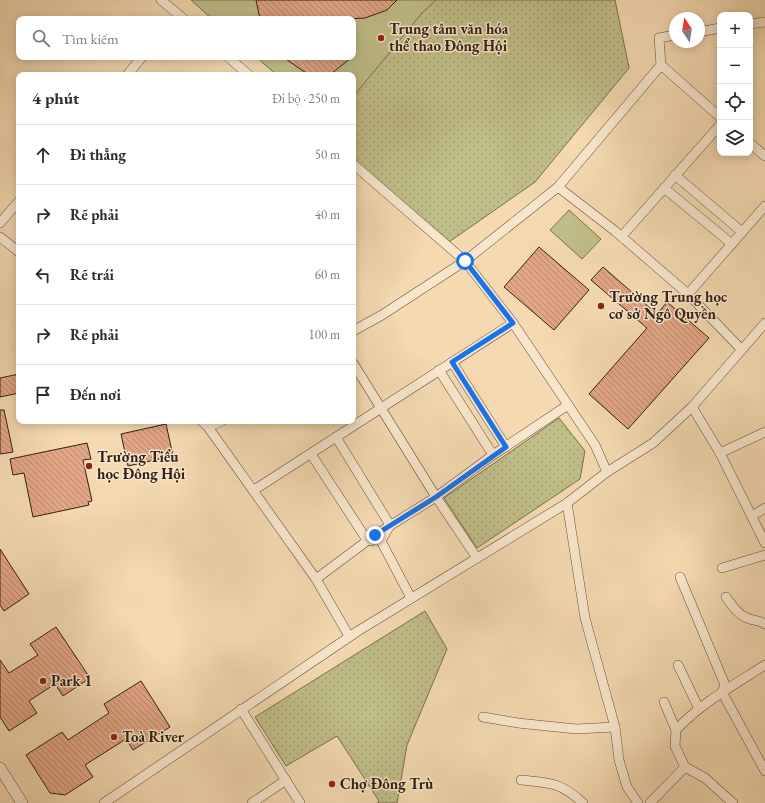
<!DOCTYPE html>
<html lang="vi">
<meta charset="utf-8">
<style>
body{margin:0;font-family:"EB Garamond",serif;background:#f2f2f3;color:#2b2b33}
.controls{position:absolute;right:12px;top:12px;display:grid;overflow:hidden;border-radius:8px;box-shadow:0 2px 10px #0003}
.controls button{width:36px;height:36px;display:grid;place-items:center;padding:0;border:0;border-bottom:1px solid #e1e1e2;background:#fff;color:#2b2b33;font:20px sans-serif}
.compass{position:absolute;left:669px;top:12px;width:36px;height:36px;border-radius:50%;background:#fff;box-shadow:0 2px 10px #0003;rotate:348deg}
.stop{position:absolute;width:12px;height:12px;margin:-9px;border:3px solid #1a73e8;border-radius:50%;background:#fff}
.stop.end{background:#1a73e8;border-color:#fff;box-shadow:0 1px 4px #0008}
.list{margin:0;padding:0;list-style:none}
h2{display:flex;justify-content:space-between;align-items:center;height:52px;margin:0;padding:0 16px;font-size:17px}
h2 small{font-size:13px;font-weight:400;color:#7c7c81}
.list li{display:grid;grid-template-columns:26px 1fr auto;gap:12px;align-items:center;box-sizing:border-box;height:60px;padding:0 16px;border-top:1px solid #e1e1e2}
.list b{display:block;font-size:15px;white-space:nowrap}
.list em{font-size:13px;font-style:normal;color:#7c7c81}
.icon{flex:none;width:22px;height:22px;fill:none;stroke:currentColor;stroke-width:2;stroke-linecap:round;stroke-linejoin:round}
.map{position:relative;flex:none;width:765px;height:803px;overflow:hidden}
.search{position:absolute;background:#fff;box-shadow:0 2px 10px #0003;left:16px;top:16px;width:340px;height:44px;display:flex;align-items:center;gap:10px;box-sizing:border-box;padding:0 14px;border-radius:8px;color:#7c7c81;font-size:15px}
.panel{position:absolute;background:#fff;box-shadow:0 2px 10px #0003;left:16px;top:72px;width:340px;height:352px;border-radius:8px}
.map>svg:first-child{display:block}
</style>
<div class="map">
<svg width="765" height="803" viewBox="0 0 765 803">
<defs>
<pattern id="garden-dots" width="8" height="8" patternUnits="userSpaceOnUse"><rect width="8" height="8" fill="#c0be88"/><path d="M2 2h.1M6 6h.1" fill="none" stroke="#a5a375" stroke-width="1.8" stroke-linecap="round"/></pattern>
<pattern id="building-back-hatch" width="6" height="6" patternUnits="userSpaceOnUse"><rect width="6" height="6" fill="#e3a686"/><path d="M-1 5l2 2M0 0l6 6M5-1l2 2" fill="none" stroke="#b9876d"/></pattern>
</defs>
<rect width="100%" height="100%" fill="#f4d9b1"/>
<filter id="stains"><feTurbulence type="fractalNoise" baseFrequency=".005" numOctaves="4"/><feColorMatrix values="0 0 0 0 .2 0 0 0 0 .09 0 0 0 0 .02 0 0 0 .5 -.17"/></filter>
<radialGradient id="worn" r=".72"><stop offset=".6" stop-color="#630" stop-opacity="0"/><stop offset="1" stop-color="#630" stop-opacity=".3"/></radialGradient>
<!-- grass -->
<g fill="#c0be88" stroke="#7a6f50">
<polygon points="191,0 441,0 353,102 353,75 277,75 256,57 353,57 353,19 212,19"/>
<polygon points="569,210 601,239 582,259 550,230"/>
</g>
<!-- garden -->
<g fill="url(#garden-dots)" stroke="#7a6f50">
<polygon points="436,0 615,0 629,68 535,182 446,244 353,164 353,97 422,13"/>
<polygon points="559,418 585,451 580,479 477,548 444,498"/>
<polygon points="425,611 447,649 407,745 397,803 377,803 379,801 337,736 286,766 255,717"/>
</g>
<!-- building -->
<g fill="url(#building-back-hatch)" stroke="#332017">
<polygon points="256,0 397,0 387,10 365,18 348,19 260,19"/>
<polygon points="283,57 352,57 331,74 314,75 309,75"/>
<polygon points="539,247 589,290 554,330 504,287"/>
<polygon points="603,267 657,314 667,302 709,338 628,429 589,394 647,328 591,280"/>
<polygon points="19,374 19,393 0,397 0,378"/>
<polygon points="0,410 4,410 13,452 0,454"/>
<polygon points="166,424 173,456 128,466 121,434"/>
<polygon points="87,443 91,459 83,460 92,501 88,502 89,505 33,517 24,473 13,475 10,459"/>
<polygon points="0,549 29,594 4,611 0,605"/>
<polygon points="56,627 90,678 63,696 55,684 29,701 37,713 9,731 0,717 0,660 9,673 38,655 30,644"/>
<polygon points="141,681 170,727 133,750 126,739 85,765 93,777 65,795 50,793 26,755 62,732 68,740 109,713 104,704"/>
</g>
<g fill="none" stroke-linecap="round" stroke-linejoin="round">
<defs>
<g id="minor">
<polyline points="161,0 184,19"/>
<polyline points="750,24 765,22"/>
<polyline points="699,32 720,28"/>
<polyline points="228,57 249,75"/>
<polyline points="661,65 659,38 675,35"/>
<polyline points="127,75 142,57"/>
<polyline points="750,143 765,156"/>
<polyline points="353,164 465,261 513,323 595,445 607,472"/>
<polyline points="675,175 742,232"/>
<polyline points="558,187 615,231 688,294 742,350"/>
<polyline points="664,188 732,244"/>
<polyline points="0,223 19,201"/>
<polyline points="622,236 720,125"/>
<polyline points="0,237 19,252"/>
<polyline points="688,294 765,206"/>
<polyline points="353,331 382,315 465,261 558,187 661,65 720,117"/>
<polyline points="452,362 506,447"/>
<polyline points="353,363 436,497 477,558"/>
<polyline points="439,370 493,455"/>
<polyline points="692,407 720,453 765,543"/>
<polyline points="202,421 208,427 222,421"/>
<polyline points="208,427 316,579 349,636"/>
<polyline points="336,437 390,525 381,541"/>
<polyline points="720,453 765,432"/>
<polyline points="311,454 367,540 371,541"/>
<polyline points="254,490 513,323"/>
<polyline points="567,503 585,618 615,727 619,760 627,787 638,803"/>
<polyline points="752,516 765,508"/>
<polyline points="381,541 411,598"/>
<polyline points="722,568 765,555"/>
<polyline points="680,577 725,685 722,692 765,771"/>
<polyline points="316,579 375,535 436,497 493,455 568,405"/>
<path d="M726,597C732,605 737,614 747,618C753,621 760,620 765,624"/>
<polyline points="678,665 699,709"/>
<polyline points="664,702 676,730"/>
<polyline points="241,709 300,803"/>
<polyline points="483,717 518,723 576,729 615,727"/>
<path d="M685,767L675,746L676,730C701,703 734,685 765,665"/>
<path d="M521,780C550,783 560,782 583,803"/>
<polyline points="104,803 358,631 567,503 607,472 653,443 692,407 765,323"/>
<polyline points="252,803 286,780"/>
<polyline points="650,803 685,767 705,778 733,803"/>
</g>
<polyline id="tertiary" points="0,768 22,803"/>
</defs>
<!-- minor casing -->
<use href="#minor" stroke="#634e3e" stroke-width="10"/>
<!-- tertiary casing -->
<use href="#tertiary" stroke="#634e3e" stroke-width="12"/>
<!-- minor -->
<use href="#minor" stroke="#f8e6cc" stroke-width="9"/>
<!-- tertiary -->
<use href="#tertiary" stroke="#f8e6cc" stroke-width="11"/>
</g>
<g fill="none" stroke-linecap="round" stroke-linejoin="round">
<!-- route -->
<polyline stroke="#1a73e8" stroke-width="5" points="375,535 436,497 506,447 452,362 513,323 465,261"/>
</g>
<!-- markers -->
<g fill="#8f2418" stroke="#f8e6cc" stroke-width="1.5">
<circle cx="381" cy="38" r="4"/>
<circle cx="601" cy="306" r="4"/>
<circle cx="89" cy="466" r="4"/>
<circle cx="43" cy="681" r="4"/>
<circle cx="114" cy="737" r="4"/>
<circle cx="332" cy="784" r="4"/>
</g>
<g text-anchor="middle" stroke-width="3" stroke-linejoin="round" paint-order="stroke">
<!-- poi labels -->
<g font-size="15" font-weight="bold" fill="#332017" stroke="#f8e6cc" text-anchor="start">
<text x="389" y="34">Trung tâm văn hóa<tspan x="389" dy="17">thể thao Đông Hội</tspan></text>
<text x="609" y="302">Trường Trung học<tspan x="609" dy="17">cơ sở Ngô Quyền</tspan></text>
<text x="97" y="462">Trường Tiểu<tspan x="97" dy="17">học Đông Hội</tspan></text>
<text x="51" y="686">Park 1</text>
<text x="122" y="742">Toà River</text>
<text x="340" y="789">Chợ Đông Trù</text>
</g>
</g>
<rect width="100%" height="100%" filter="url(#stains)"/>
<rect width="100%" height="100%" fill="url(#worn)"/>
</svg>
<div class="controls">
<button>+</button>
<button>−</button>
<button><svg class="icon" aria-label="locate" viewBox="0 0 24 24"><circle cx="12" cy="12" r="6"/><path d="M12 2v4M12 18v4M2 12h4M18 12h4"/></svg></button>
<button><svg class="icon" aria-label="layers" viewBox="0 0 24 24"><path d="M12 4l9 5-9 5-9-5zM3 14l9 5 9-5"/></svg></button>
</div>
<svg class="compass" viewBox="-18 -18 36 36"><path d="M0-13l5 13h-10z" fill="#e53935"/><path d="M0 13l5-13h-10z" fill="#7c7c81"/></svg>
<div class="stop" style="left:465px;top:261px"></div>
<div class="stop end" style="left:375px;top:535px"></div>
<div class="search"><svg class="icon" aria-label="search" viewBox="0 0 24 24"><circle cx="10" cy="10" r="6"/><path d="M15 15l6 6"/></svg>Tìm kiếm</div>
<section class="panel">
<h2>4 phút<small>Đi bộ · 250 m</small></h2>
<ul class="list">
<li><svg class="icon" aria-label="ahead" viewBox="0 0 24 24"><path d="M12 20V5M6 11l6-6 6 6"/></svg><div><b>Đi thẳng</b></div><em>50 m</em></li>
<li><svg class="icon" aria-label="right" viewBox="0 0 24 24"><path d="M7 20v-9h11M14 6l5 5-5 5"/></svg><div><b>Rẽ phải</b></div><em>40 m</em></li>
<li><svg class="icon" aria-label="left" viewBox="0 0 24 24"><path d="M17 20v-9H6M10 6l-5 5 5 5"/></svg><div><b>Rẽ trái</b></div><em>60 m</em></li>
<li><svg class="icon" aria-label="right" viewBox="0 0 24 24"><path d="M7 20v-9h11M14 6l5 5-5 5"/></svg><div><b>Rẽ phải</b></div><em>100 m</em></li>
<li><svg class="icon" aria-label="arrive" viewBox="0 0 24 24"><path d="M6 21V4h12l-3 4 3 4H6"/></svg><div><b>Đến nơi</b></div></li>
</ul>
</section>
</div>
